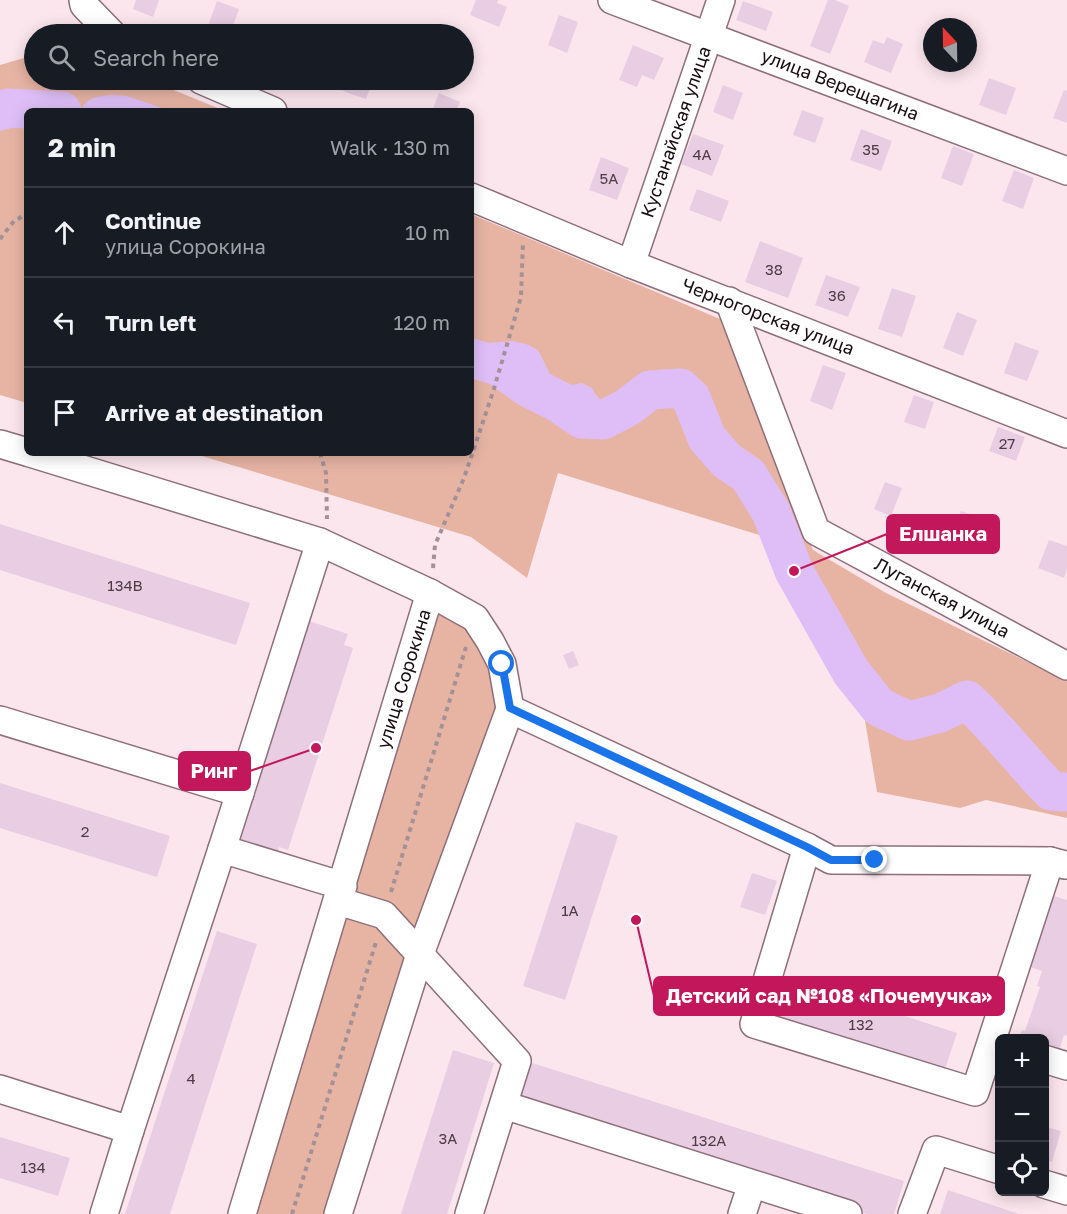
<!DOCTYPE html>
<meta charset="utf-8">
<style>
body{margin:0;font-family:"Golos Text",sans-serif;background:#242831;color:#f1f3f6}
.controls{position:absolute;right:18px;bottom:18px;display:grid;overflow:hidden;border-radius:9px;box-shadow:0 3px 15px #0003}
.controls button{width:54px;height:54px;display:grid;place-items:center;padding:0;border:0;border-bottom:2px solid #363941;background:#171b24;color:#f1f3f6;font:30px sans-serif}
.compass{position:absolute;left:923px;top:18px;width:54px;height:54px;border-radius:50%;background:#171b24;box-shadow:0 3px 15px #0003;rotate:338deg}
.stop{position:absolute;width:18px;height:18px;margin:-14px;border:4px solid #1a73e8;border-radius:50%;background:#fff}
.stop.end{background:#1a73e8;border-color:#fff;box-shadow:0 2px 6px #0008}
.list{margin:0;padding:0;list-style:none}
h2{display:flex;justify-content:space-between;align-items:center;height:78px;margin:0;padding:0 24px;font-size:26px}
h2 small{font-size:20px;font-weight:400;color:#9ea1a6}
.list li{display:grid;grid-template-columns:39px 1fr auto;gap:18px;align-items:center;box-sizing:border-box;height:90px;padding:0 24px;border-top:2px solid #363941}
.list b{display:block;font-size:22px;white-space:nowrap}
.list p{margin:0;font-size:20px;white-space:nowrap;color:#9ea1a6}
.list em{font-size:20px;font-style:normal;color:#9ea1a6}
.icon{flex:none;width:33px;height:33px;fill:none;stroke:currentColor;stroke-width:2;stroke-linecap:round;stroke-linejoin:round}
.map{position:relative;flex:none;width:1067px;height:1214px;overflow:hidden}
.search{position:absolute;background:#171b24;box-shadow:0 3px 15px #0003;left:24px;top:24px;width:450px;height:66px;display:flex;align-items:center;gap:15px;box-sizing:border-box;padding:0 21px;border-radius:33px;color:#9ea1a6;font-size:22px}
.panel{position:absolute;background:#171b24;box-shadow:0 3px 15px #0003;left:24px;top:108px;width:450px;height:348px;border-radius:9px}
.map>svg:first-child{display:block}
</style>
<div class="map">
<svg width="1067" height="1214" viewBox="0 0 1067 1214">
<rect width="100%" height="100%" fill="#fce6ed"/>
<!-- green -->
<g fill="#e7b4a4">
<polygon points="34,55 34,80 149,80 225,111 27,111 27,403 0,395 0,65"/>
<polygon points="471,214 720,319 813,550 886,593 1067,681 1067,818 986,800 960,808 877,792 863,709 835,638 788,544 558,473 527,578 471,537 192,453 471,453"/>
<polygon points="430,593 475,618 510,709 338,1214 242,1214"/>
</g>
<!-- water -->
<g fill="#dfbef7">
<path d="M114,95L127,96L171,111H81C86,96 100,96 114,95Z"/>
<path d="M512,341L526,344L538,350L550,374L572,385L582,383L592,388C596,397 604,402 608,411L601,417L594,415L582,418L533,397L522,379L484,367L471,368V347L487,343Z"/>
</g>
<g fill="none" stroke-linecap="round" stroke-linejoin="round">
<!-- river -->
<g stroke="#dfbef7" stroke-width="39">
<polyline points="0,111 9,108 62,111"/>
<path d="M471,358L498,366L527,387L557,402L582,419L603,420L628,407L650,390L680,388L691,398L707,438L727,461L748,475L771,512L794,571L851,672L879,707L909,721L940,713L967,700C997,728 1022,761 1051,791L1067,792"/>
</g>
</g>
<!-- building -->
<g fill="#e9cde3">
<polygon points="136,0 159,0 153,17 133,9"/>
<polygon points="476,0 498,0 497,3 507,7 499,27 470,15"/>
<polygon points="828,0 835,0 849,6 830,54 810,46"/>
<polygon points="217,1 239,9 230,34 205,34"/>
<polygon points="743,1 773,12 766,31 736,20"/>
<polygon points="559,15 578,22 567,53 548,45"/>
<polygon points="887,37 903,44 891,73 864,62 873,40 884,44"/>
<polygon points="633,45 664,58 654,80 642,75 637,87 619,80"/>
<polygon points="989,78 1016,88 1006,115 979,105"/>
<polygon points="347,80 373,80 366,99 343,91"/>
<polygon points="723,85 743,93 733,120 713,112"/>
<polygon points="1064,90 1067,91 1067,123 1053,118"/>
<polygon points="439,93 460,102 456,111 432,111"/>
<polygon points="802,110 824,118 815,143 793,135"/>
<polygon points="861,129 892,141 881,171 850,160"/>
<polygon points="693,134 724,145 712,176 681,164"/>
<polygon points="953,146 974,154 962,186 941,178"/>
<polygon points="601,157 629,168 617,200 589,190"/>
<polygon points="1014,170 1034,178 1023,209 1002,201"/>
<polygon points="697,189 729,201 721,222 689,210"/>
<polygon points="760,241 803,258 788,298 745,282"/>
<polygon points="826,275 860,287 848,317 815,305"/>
<polygon points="892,288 916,296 902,337 878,329"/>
<polygon points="957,312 977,320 963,356 943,348"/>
<polygon points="1015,342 1039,351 1027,381 1004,373"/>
<polygon points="823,365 846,373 832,410 810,401"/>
<polygon points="914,395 934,402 925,429 904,422"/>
<polygon points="998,427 1025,437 1016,461 989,451"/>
<polygon points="885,482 902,488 891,516 874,509"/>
<polygon points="961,511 982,518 972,545 951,538"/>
<polygon points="0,524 250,603 236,645 0,570"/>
<polygon points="1049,540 1067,546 1067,569 1064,578 1038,568"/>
<polygon points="306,620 348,634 344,645 353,648 288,850 279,847 276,859 234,846"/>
<polygon points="573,651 579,665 569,669 563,655"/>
<polygon points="0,783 170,836 157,877 0,828"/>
<polygon points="576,822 618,836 565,1000 523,986"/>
<polygon points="752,873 777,881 765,915 740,907"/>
<polygon points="1051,895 1067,900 1067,1036 1064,1035 1057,1057 1044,1053 1044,1038 1019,1038 1022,1030 1025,1031 1040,987 1037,986 1042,971 1027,966"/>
<polygon points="217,931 257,944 170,1214 125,1214"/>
<polygon points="779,975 957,1033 943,1075 766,1018"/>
<polygon points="453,1050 494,1063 447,1214 401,1214"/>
<polygon points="526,1061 904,1181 894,1214 867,1214 513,1102"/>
<polygon points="1046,1127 1061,1131 1052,1162 1044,1160"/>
<polygon points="0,1137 70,1158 58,1196 0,1178"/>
<polygon points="948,1190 1019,1214 940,1214"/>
</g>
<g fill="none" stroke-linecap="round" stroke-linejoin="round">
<defs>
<g id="minor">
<polyline points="83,0 84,5 112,34"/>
<polyline points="612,0 1067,171"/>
<polyline points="201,80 273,111"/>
<polyline points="471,197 631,264 1067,434"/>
<polyline points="631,264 721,0"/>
<polyline points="729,301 816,531 1067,666"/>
<polyline points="0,444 27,452"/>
<polyline points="30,453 320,542 430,593 475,618 490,641 502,664 510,709 420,954 338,1214"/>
<polyline points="320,542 222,849 343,886"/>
<polyline points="510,709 807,847 831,860 1050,861 1065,865"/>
<polyline points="0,720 240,793"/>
<polyline points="807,847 754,1024 975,1092 1050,861"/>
<polyline points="338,901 384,915 517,1061 469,1214"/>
<polyline points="1044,1059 1067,1066"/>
<polyline points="0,1089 130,1130 104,1214"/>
<polyline points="504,1105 848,1214"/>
<polyline points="130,1130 222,849"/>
<polyline points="1044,1184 1067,1191"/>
<polyline points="242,1214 430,593"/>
<polyline points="742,1214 752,1184"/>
<polyline points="912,1214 936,1150 1000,1170"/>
</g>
</defs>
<!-- minor casing -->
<use href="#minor" stroke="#8d6e79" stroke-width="30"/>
<!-- path -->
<g stroke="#a39197" stroke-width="4" stroke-dasharray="4.5 4.5" stroke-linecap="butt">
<polyline points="0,239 14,221 27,214"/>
<polyline points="320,453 326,473 327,519"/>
<polyline points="433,568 435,545 464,478 493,392 521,297 523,242"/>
<polyline points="391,892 466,647"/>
<polyline points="292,1214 376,942"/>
</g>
<!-- minor -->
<use href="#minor" stroke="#fff" stroke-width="27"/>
</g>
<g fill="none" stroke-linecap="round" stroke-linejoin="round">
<!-- route -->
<polyline stroke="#1a73e8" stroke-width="8" points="502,664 510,708 807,847 831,860 875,860"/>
</g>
<g text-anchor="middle" stroke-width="6" stroke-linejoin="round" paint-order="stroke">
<!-- number labels -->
<g font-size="15" fill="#4c3c46">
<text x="871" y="155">35</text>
<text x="702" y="160">4А</text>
<text x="609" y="184">5А</text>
<text x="774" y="275">38</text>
<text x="837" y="301">36</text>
<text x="1007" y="449">27</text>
<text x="125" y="591">134В</text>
<text x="85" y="837">2</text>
<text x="570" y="916">1А</text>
<text x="861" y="1030">132</text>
<text x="191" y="1084">4</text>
<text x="448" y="1144">3А</text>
<text x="709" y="1146">132А</text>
<text x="33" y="1173">134</text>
</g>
<!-- street labels -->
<g font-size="18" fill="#180c11" stroke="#fff">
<text transform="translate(840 85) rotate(21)" y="6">улица Верещагина</text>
<text transform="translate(676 132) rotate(-71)" y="6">Кустанайская улица</text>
<text transform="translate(768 317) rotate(21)" y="6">Черногорская улица</text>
<text transform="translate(942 598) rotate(28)" y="6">Луганская улица</text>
<text transform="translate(404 679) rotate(-73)" y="6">улица Сорокина</text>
</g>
</g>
<!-- callouts -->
<path fill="none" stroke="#c2185b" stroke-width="2" d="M794 571L887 534M316 748L250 771M636 920L654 996"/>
<g fill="#c2185b" stroke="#fff" stroke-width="2">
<circle cx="794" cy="571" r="6"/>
<circle cx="316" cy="748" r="6"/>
<circle cx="636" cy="920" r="6"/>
</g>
<g fill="#c2185b" stroke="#c2185b" stroke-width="2">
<rect x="887" y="515" width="112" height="38" rx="6"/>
<rect x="179" y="752" width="71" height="38" rx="6"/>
<rect x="654" y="977" width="350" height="38" rx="6"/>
</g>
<g font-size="20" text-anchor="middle" font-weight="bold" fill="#fff">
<text x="943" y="541">Елшанка</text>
<text x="214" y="778">Ринг</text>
<text x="829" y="1003">Детский сад №108 «Почемучка»</text>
</g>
</svg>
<div class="controls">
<button>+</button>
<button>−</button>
<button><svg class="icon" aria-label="locate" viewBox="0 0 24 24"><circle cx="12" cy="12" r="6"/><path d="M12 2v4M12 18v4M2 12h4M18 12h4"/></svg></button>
</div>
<svg class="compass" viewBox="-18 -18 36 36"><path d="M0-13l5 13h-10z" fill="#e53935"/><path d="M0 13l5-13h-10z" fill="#9ea1a6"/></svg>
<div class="stop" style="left:502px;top:664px"></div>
<div class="stop end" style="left:875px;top:860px"></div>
<div class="search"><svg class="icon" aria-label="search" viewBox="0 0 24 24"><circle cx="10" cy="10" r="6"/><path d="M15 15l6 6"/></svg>Search here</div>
<section class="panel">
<h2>2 min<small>Walk · 130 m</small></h2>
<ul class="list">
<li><svg class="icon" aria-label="ahead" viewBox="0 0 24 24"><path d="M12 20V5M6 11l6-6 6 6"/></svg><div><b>Continue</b><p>улица Сорокина</p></div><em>10 m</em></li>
<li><svg class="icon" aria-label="left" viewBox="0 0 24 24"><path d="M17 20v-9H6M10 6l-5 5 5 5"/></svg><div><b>Turn left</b></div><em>120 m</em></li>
<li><svg class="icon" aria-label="arrive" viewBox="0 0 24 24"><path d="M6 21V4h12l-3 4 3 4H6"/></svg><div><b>Arrive at destination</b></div></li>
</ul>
</section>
</div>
